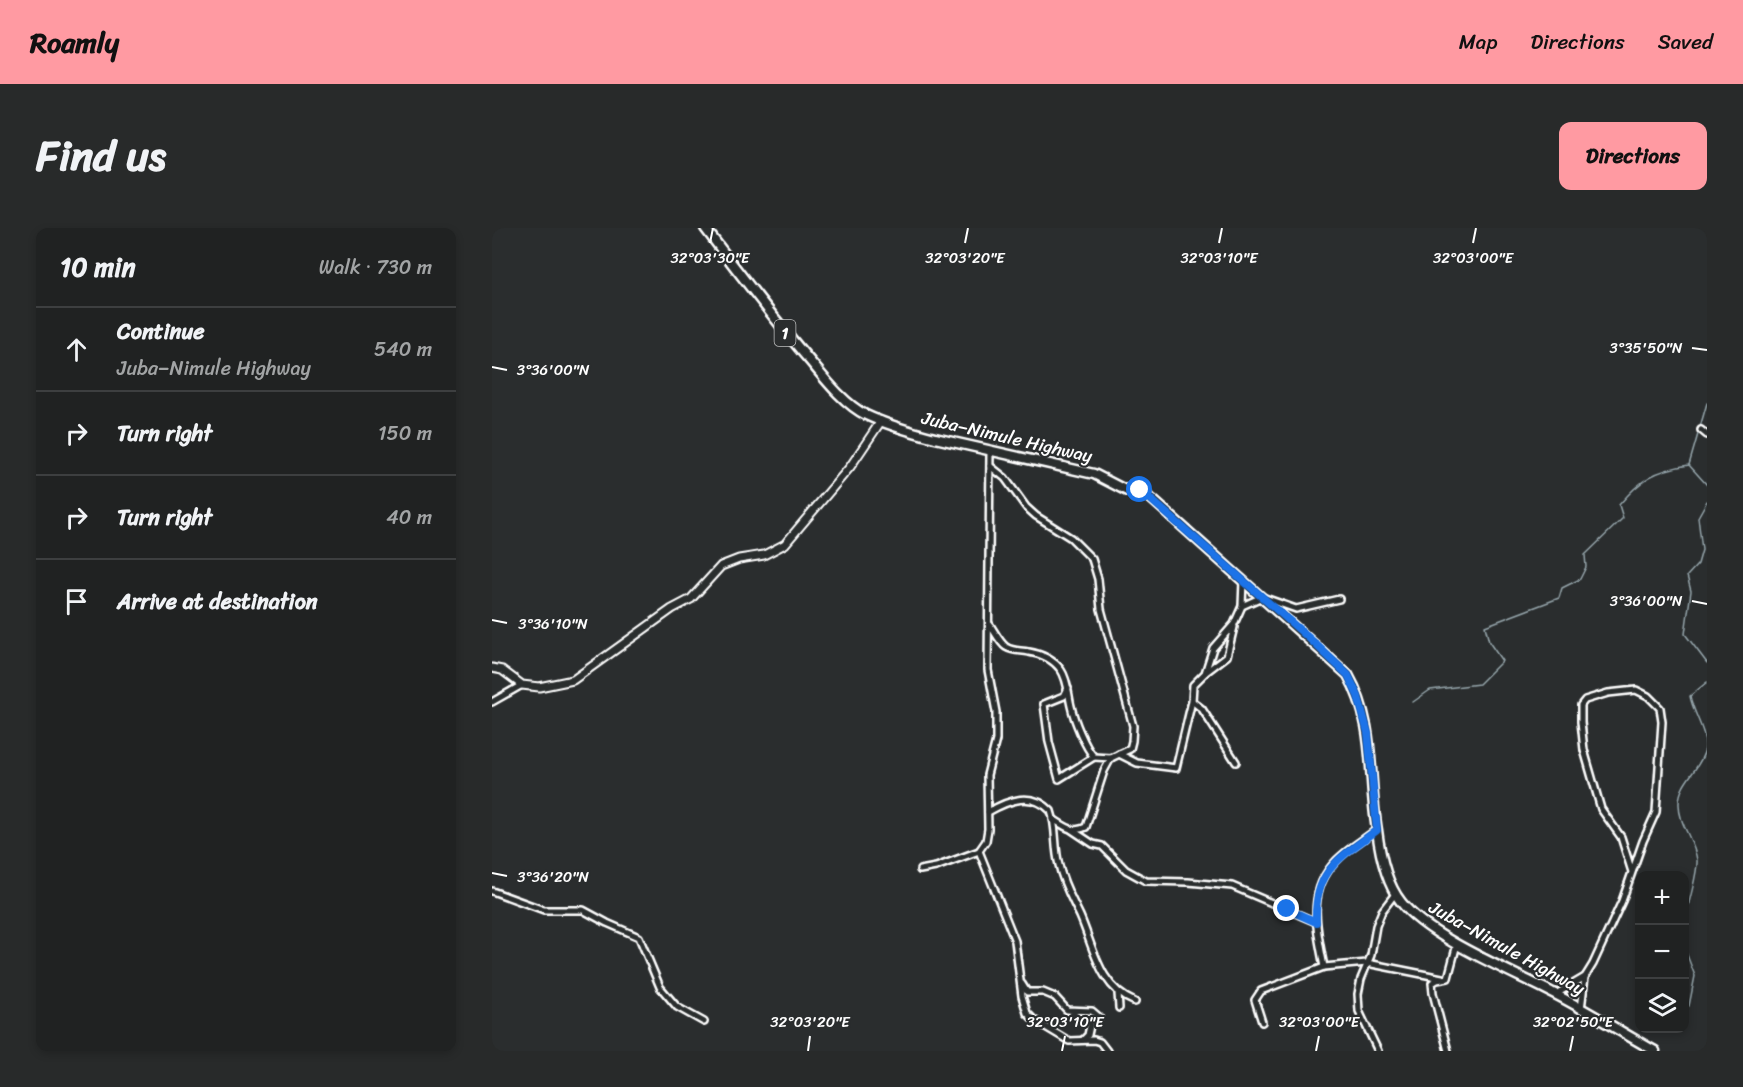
<!DOCTYPE html>
<meta charset="utf-8">
<style>
body{margin:0;font-family:Sriracha,sans-serif;background:#282a2a;color:#f1f3f6}
.controls{position:absolute;right:18px;bottom:18px;display:grid;overflow:hidden;border-radius:12px;box-shadow:0 3px 9px #0003}
.controls button{width:54px;height:54px;display:grid;place-items:center;padding:0;border:0;border-bottom:2px solid #3d3f40;background:#202222;color:#f1f3f6;font:30px sans-serif}
.stop{position:absolute;width:18px;height:18px;margin:-14px;border:4px solid #1a73e8;border-radius:50%;background:#fff}
.stop.end{background:#1a73e8;border-color:#fff;box-shadow:0 2px 6px #0008}
.list{margin:0;padding:0;list-style:none}
h2{display:flex;justify-content:space-between;align-items:center;height:78px;margin:0;padding:0 24px;font-size:26px}
h2 small{font-size:20px;font-weight:400;color:#a2a4a5}
.list li{display:grid;grid-template-columns:39px 1fr auto;gap:18px;align-items:center;box-sizing:border-box;height:84px;padding:0 24px;border-top:2px solid #3d3f40}
.list b{display:block;font-size:22px;white-space:nowrap}
.list p{margin:0;font-size:20px;white-space:nowrap;color:#a2a4a5}
.list em{font-size:20px;font-style:normal;color:#a2a4a5}
.icon{flex:none;width:33px;height:33px;fill:none;stroke:currentColor;stroke-width:2;stroke-linecap:round;stroke-linejoin:round}
.map{position:relative;flex:none;width:1215px;height:823px;overflow:hidden;border-radius:12px}
header{display:flex;align-items:center;gap:36px;box-sizing:border-box;height:84px;padding:0 30px;background:#ff9aa2;color:#111}
header strong{font-size:28px}
nav{display:flex;gap:33px;margin-inline-start:auto;font-size:21px}
.intro{display:flex;align-items:center;justify-content:space-between;box-sizing:border-box;height:144px;padding:0 36px}
h1{margin:0;font-size:42px}
.button{padding:15px 27px;border-radius:12px;background:#ff9aa2;color:#111;font-size:21px;font-weight:700}
main{display:flex;gap:36px;padding:0 36px}
aside{flex:1;background:#202222;border-radius:12px;box-shadow:0 3px 9px #0003}
.map>svg:first-child{display:block}
</style>
<header>
<strong>Roamly</strong>
<nav><a>Map</a><a>Directions</a><a>Saved</a></nav>
</header>
<div class="intro"><h1>Find us</h1><a class="button">Directions</a></div>
<main>
<aside>
<h2>10 min<small>Walk · 730 m</small></h2>
<ul class="list">
<li><svg class="icon" aria-label="ahead" viewBox="0 0 24 24"><path d="M12 20V5M6 11l6-6 6 6"/></svg><div><b>Continue</b><p>Juba–Nimule Highway</p></div><em>540 m</em></li>
<li><svg class="icon" aria-label="right" viewBox="0 0 24 24"><path d="M7 20v-9h11M14 6l5 5-5 5"/></svg><div><b>Turn right</b></div><em>150 m</em></li>
<li><svg class="icon" aria-label="right" viewBox="0 0 24 24"><path d="M7 20v-9h11M14 6l5 5-5 5"/></svg><div><b>Turn right</b></div><em>40 m</em></li>
<li><svg class="icon" aria-label="arrive" viewBox="0 0 24 24"><path d="M6 21V4h12l-3 4 3 4H6"/></svg><div><b>Arrive at destination</b></div></li>
</ul>
</aside>
<div class="map">
<svg width="1215" height="823" viewBox="0 0 1215 823">
<rect width="100%" height="100%" fill="#2a2d2e"/>
<filter id="ink" filterUnits="userSpaceOnUse"><feTurbulence type="fractalNoise" baseFrequency=".0167" numOctaves="2"/><feDisplacementMap in="SourceGraphic" scale="12" xChannelSelector="R" yChannelSelector="G"/><feConvolveMatrix kernelMatrix="1 2 1 2 8 2 1 2 1" color-interpolation-filters="sRGB"/></filter>
<g filter="url(#ink)">
<g fill="none" stroke-linecap="round" stroke-linejoin="round">
<!-- stream -->
<g stroke="#96a6ac" stroke-width="1.5">
<polyline points="1215,175 1197,237 1215,257"/>
<polyline points="1215,273 1206,289 1210,322 1206,336 1195,348 1199,363 1193,406 1215,435"/>
<path d="M921,474L938,462L987,456L1010,433L997,414L993,398L1067,370L1070,360L1088,351L1094,339L1093,327L1131,290L1127,277C1149,251 1163,242 1197,237"/>
<path d="M1192,691C1196,681 1206,641 1205,632C1202,611 1186,596 1187,574C1188,553 1209,541 1213,521C1215,503 1201,485 1198,468L1215,454"/>
<polyline points="1192,719 1203,748 1197,778"/>
</g>
<defs>
<g id="minor">
<polyline points="1209,202 1215,207"/>
<polyline points="498,223 496,442 504,484 504,512 495,547 496,601 494,613 487,623 523,713 530,768 535,785 542,792 577,813 602,812 608,814 615,823"/>
<polyline points="498,238 513,250 534,279 544,288 579,310 600,331 606,351 609,381 641,498 640,513 638,521 619,530 602,529"/>
<polyline points="750,378 751,352"/>
<path d="M498,397C502,403 508,415 514,419C522,424 529,422 537,424C549,426 562,432 569,442C576,452 576,466 579,478C582,492 593,519 602,529L567,551L557,514L552,476L572,468L576,460"/>
<polyline points="714,444 735,428 742,399"/>
<polyline points="700,473 710,481 744,534"/>
<polyline points="0,474 30,457"/>
<polyline points="627,526 645,535 684,540 700,473 701,457 713,445 721,420 742,396 750,378 770,369 804,381 847,371"/>
<path d="M496,584C517,572 540,563 559,583C565,600 562,619 567,637C571,656 580,671 588,688C602,720 607,759 643,774"/>
<path d="M561,591C572,598 581,606 594,599L612,543L619,530"/>
<polyline points="580,602 601,616 610,618 634,642 654,653 696,654 740,658 824,694"/>
<path d="M884,602C871,612 855,621 844,633C814,664 825,701 832,739L875,735L950,750"/>
<polyline points="428,642 444,639 487,623"/>
<polyline points="0,663 52,682 91,682 115,695 147,709 168,759 185,779 212,794"/>
<path d="M530,756L535,764H551L563,769L575,782L600,783L607,789C593,794 593,795 580,785V783"/>
<polyline points="626,765 627,780"/>
<polyline points="1064,766 1093,749 1101,736 1130,673 1151,613 1164,584 1170,494 1168,480 1156,468 1144,462 1116,465 1093,472 1089,477 1089,494 1092,522 1109,581 1129,609 1140,644"/>
<polyline points="1089,781 1093,749"/>
<polyline points="770,794 763,772 769,763 832,739"/>
<polyline points="591,812 596,807 599,793"/>
<polyline points="886,823 867,783 866,766 869,751 879,727 884,698 890,683 903,666"/>
<polyline points="956,823 941,765 940,755 945,752 956,750 965,716"/>
</g>
<polyline id="tertiary" points="0,440 10,442 30,457 47,459 81,452 180,381 199,371 229,338 247,331 272,327 293,316 358,239 389,193"/>
<path id="primary" d="M213,0C247,45 281,90 318,133C333,151 352,176 374,187C395,197 420,204 443,210L602,246L635,263L648,262L662,273L856,447C884,496 876,549 885,602C888,626 894,655 909,674C937,710 1019,743 1061,765C1096,783 1129,804 1163,823"/>
</defs>
<!-- minor casing -->
<use href="#minor" stroke="#fff" stroke-width="10"/>
<!-- tertiary casing -->
<use href="#tertiary" stroke="#fff" stroke-width="11"/>
<!-- primary casing -->
<use href="#primary" stroke="#fff" stroke-width="13"/>
<!-- minor -->
<use href="#minor" stroke="#2a2d2e" stroke-width="5"/>
<!-- tertiary -->
<use href="#tertiary" stroke="#2a2d2e" stroke-width="7"/>
<!-- primary -->
<use href="#primary" stroke="#2a2d2e" stroke-width="8"/>
</g>
</g>
<g fill="none" stroke-linecap="round" stroke-linejoin="round" filter="url(#ink)">
<!-- route -->
<path stroke="#1a73e8" stroke-width="8" d="M648,262L818,411L856,447L866,468L876,505L885,602C847,631 822,642 824,694L795,681"/>
</g>
<!-- ticks -->
<path fill="none" stroke="#fff" stroke-width="2" d="M218,15L221,0M473,15L476,0M727,15L730,0M981,15L984,0M1200,120L1215,122M0,139L15,142M1200,373L1215,376M0,392L15,395M0,645L15,648M316,823L318,808M570,823L573,808M824,823L827,808M1078,823L1081,808"/>
<g text-anchor="middle" stroke-width="4.5" stroke-linejoin="round" paint-order="stroke">
<!-- shield labels -->
<rect fill="#2a2d2e" stroke="#bfc0c0" stroke-width="1.5" x="282.5" y="92" width="21" height="26" rx="4.5"/>
<g font-size="16" font-weight="bold" fill="#fff">
<text x="293" y="111">1</text>
</g>
<!-- street labels -->
<g font-size="18" fill="#fff" stroke="#2a2d2e">
<text transform="translate(515 209) rotate(13)" y="6">Juba–Nimule Highway</text>
<text transform="translate(1015 720) rotate(29)" y="6">Juba–Nimule Highway</text>
</g>
</g>
<g font-size="15" text-anchor="middle" fill="#fff" stroke="#2a2d2e" stroke-width="4.5" stroke-linejoin="round" paint-order="stroke">
<text x="218" y="35">32°03'30"E</text>
<text x="473" y="35">32°03'20"E</text>
<text x="727" y="35">32°03'10"E</text>
<text x="981" y="35">32°03'00"E</text>
<text x="1154" y="125">3°35'50"N</text>
<text x="61" y="147">3°36'00"N</text>
<text x="1154" y="378">3°36'00"N</text>
<text x="61" y="401">3°36'10"N</text>
<text x="61" y="654">3°36'20"N</text>
<text x="318" y="799">32°03'20"E</text>
<text x="573" y="799">32°03'10"E</text>
<text x="827" y="799">32°03'00"E</text>
<text x="1081" y="799">32°02'50"E</text>
</g>
</svg>
<div class="controls">
<button>+</button>
<button>−</button>
<button><svg class="icon" aria-label="layers" viewBox="0 0 24 24"><path d="M12 4l9 5-9 5-9-5zM3 14l9 5 9-5"/></svg></button>
</div>
<div class="stop" style="left:648px;top:262px"></div>
<div class="stop end" style="left:795px;top:681px"></div>
</div>
</main>
